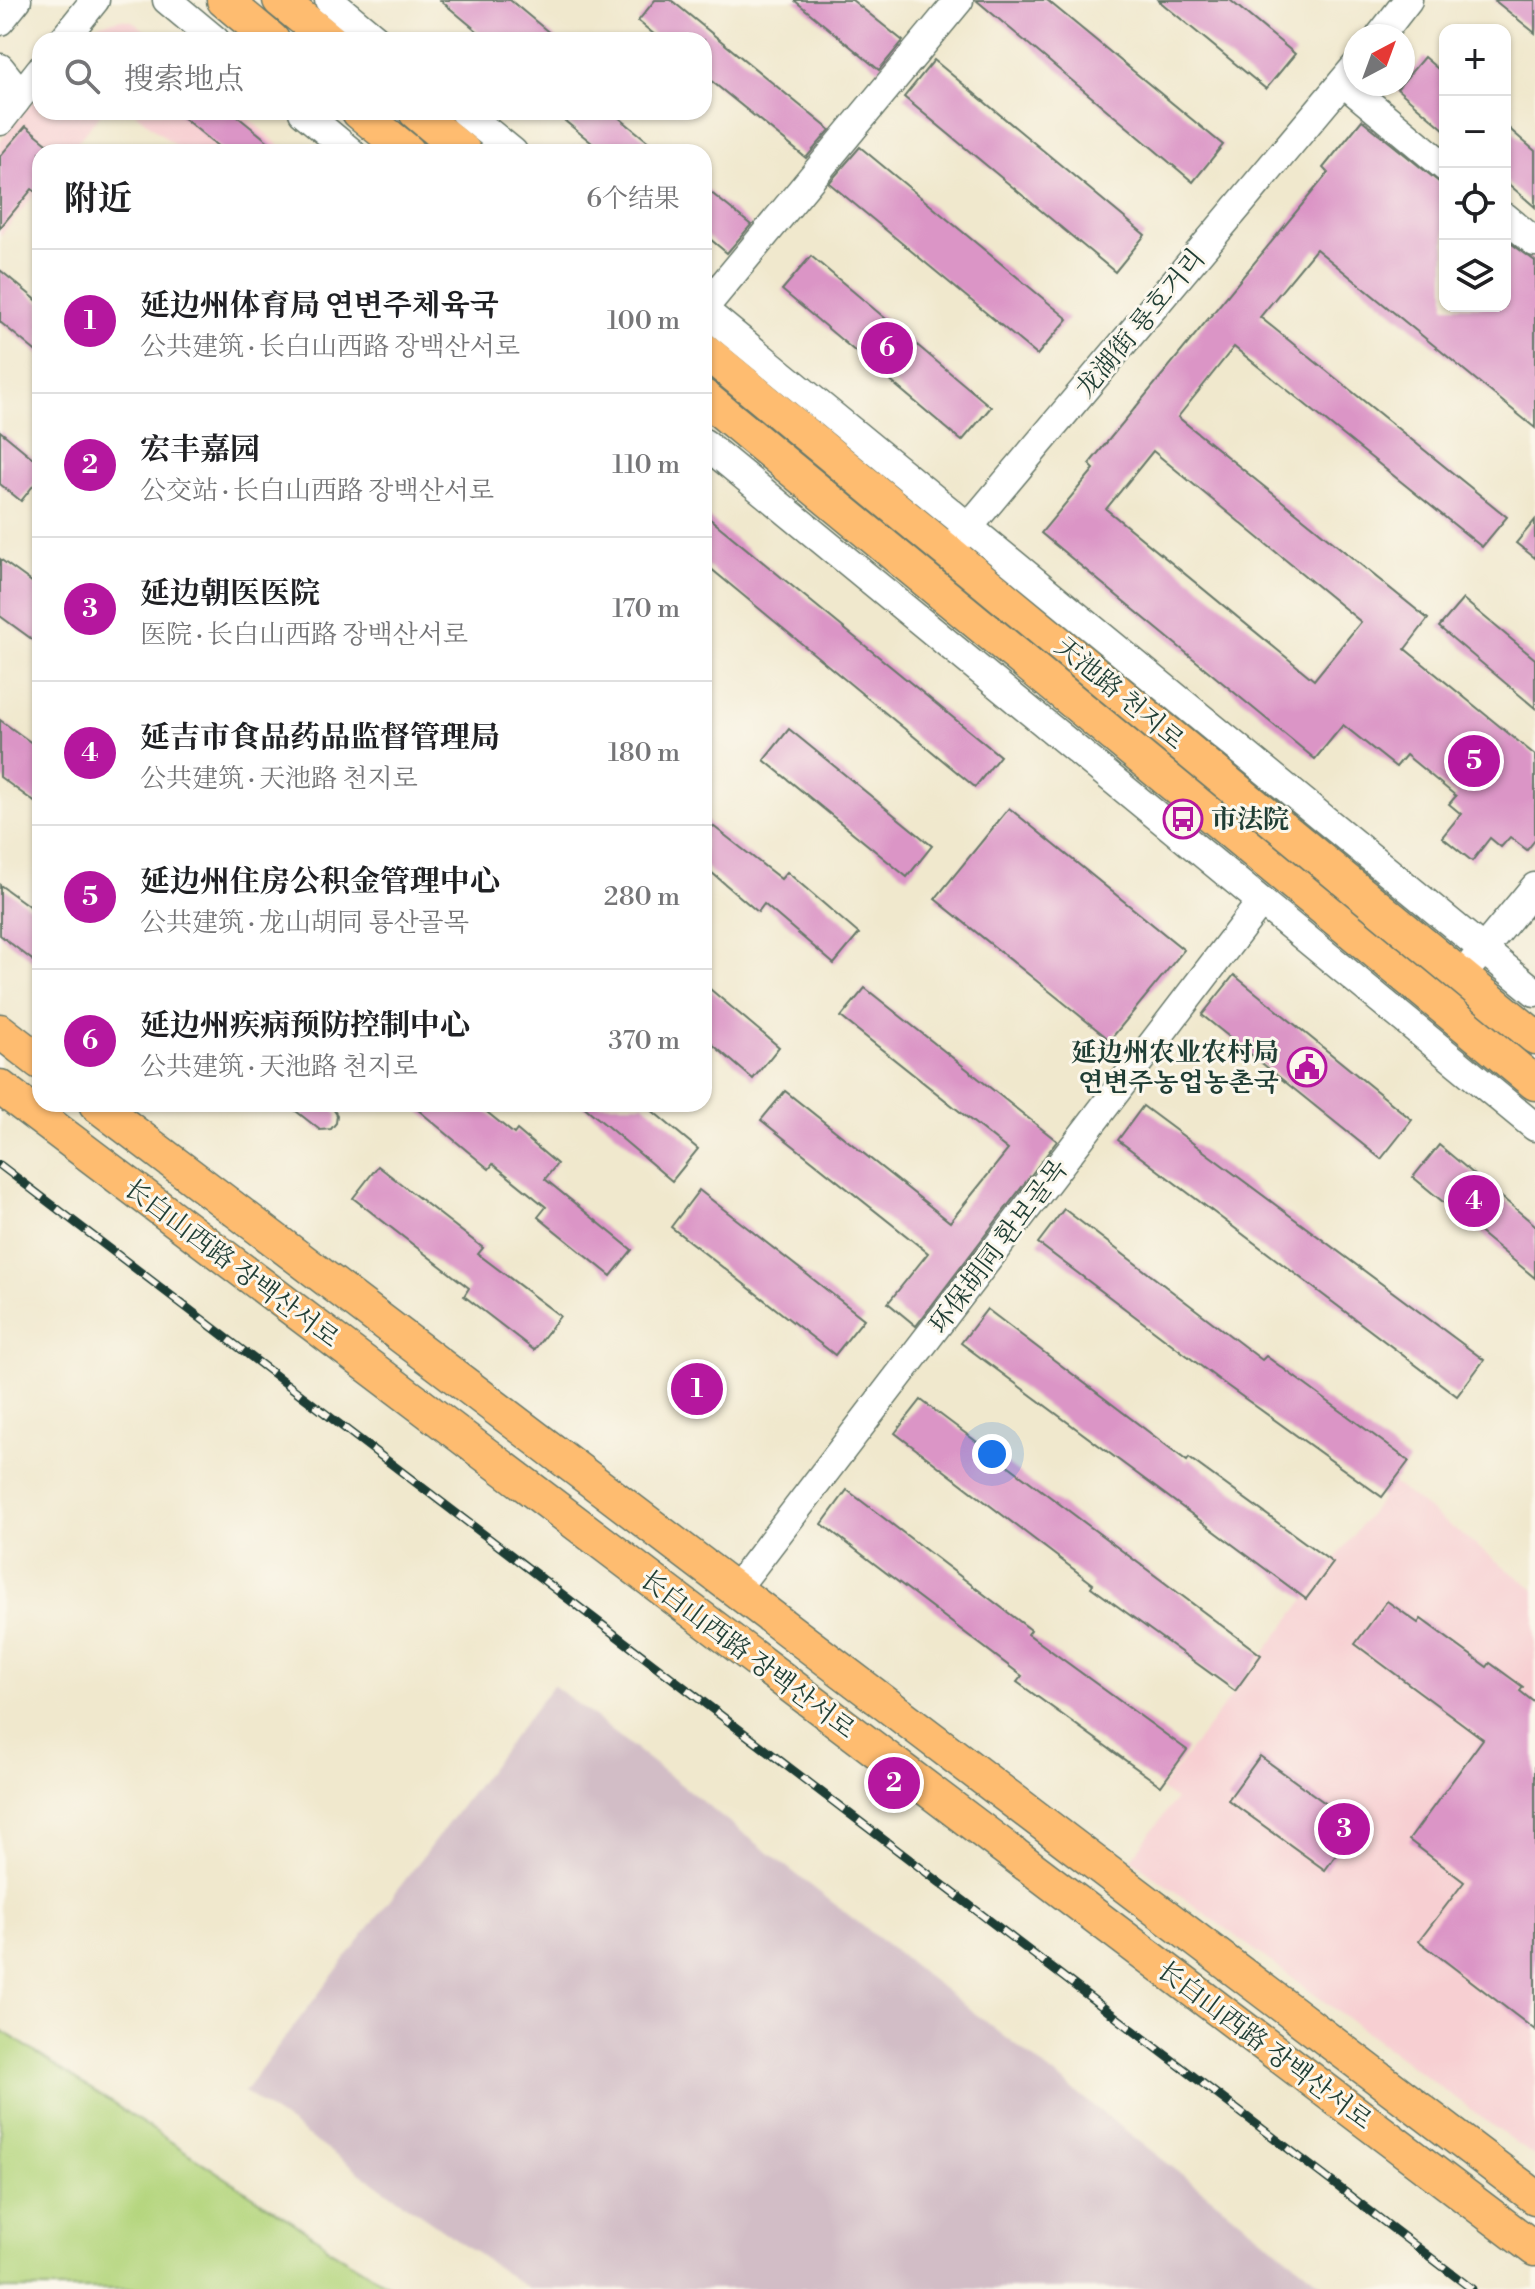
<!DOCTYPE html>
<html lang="zh">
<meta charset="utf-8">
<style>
body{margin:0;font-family:"Libre Bodoni","Noto Serif SC","Noto Serif KR",serif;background:#f2f2f2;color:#202124}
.controls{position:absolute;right:24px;top:24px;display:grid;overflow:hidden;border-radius:16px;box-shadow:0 2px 6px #0004}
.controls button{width:72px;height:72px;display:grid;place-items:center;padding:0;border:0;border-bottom:2px solid #e0e0e0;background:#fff;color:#202124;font:40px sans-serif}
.compass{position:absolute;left:1343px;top:24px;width:72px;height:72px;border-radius:50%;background:#fff;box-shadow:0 2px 6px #0004;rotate:41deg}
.you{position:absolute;left:992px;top:1454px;width:28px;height:28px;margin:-20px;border:6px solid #fff;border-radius:50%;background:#1a73e8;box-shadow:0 0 0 12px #1a73e833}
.badge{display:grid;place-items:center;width:52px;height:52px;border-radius:50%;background:#b5179e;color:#fff;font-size:26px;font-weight:700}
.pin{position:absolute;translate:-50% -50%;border:4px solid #fff;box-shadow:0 2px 8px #0006}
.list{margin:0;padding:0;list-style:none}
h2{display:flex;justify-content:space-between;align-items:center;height:104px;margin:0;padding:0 32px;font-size:34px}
h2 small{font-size:26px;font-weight:400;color:#757577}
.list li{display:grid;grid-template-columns:52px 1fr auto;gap:24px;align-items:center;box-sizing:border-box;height:144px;padding:0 32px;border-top:2px solid #e0e0e0}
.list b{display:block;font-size:30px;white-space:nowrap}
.list p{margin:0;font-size:26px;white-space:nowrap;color:#757577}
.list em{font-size:26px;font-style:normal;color:#757577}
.icon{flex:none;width:44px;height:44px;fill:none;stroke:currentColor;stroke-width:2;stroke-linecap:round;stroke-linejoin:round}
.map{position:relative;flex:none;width:1535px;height:2289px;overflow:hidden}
.search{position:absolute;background:#fff;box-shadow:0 2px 6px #0004;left:32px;top:32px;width:680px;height:88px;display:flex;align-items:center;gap:20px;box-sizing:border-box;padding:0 28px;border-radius:24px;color:#757577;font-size:30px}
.panel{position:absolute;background:#fff;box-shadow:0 2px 6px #0004;left:32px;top:144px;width:680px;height:968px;border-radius:24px}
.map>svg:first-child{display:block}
</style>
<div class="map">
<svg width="1535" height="2289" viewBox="0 0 1535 2289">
<rect width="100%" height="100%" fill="#fbf7ec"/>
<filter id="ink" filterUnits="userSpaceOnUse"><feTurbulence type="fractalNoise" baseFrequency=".0125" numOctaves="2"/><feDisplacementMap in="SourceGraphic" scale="16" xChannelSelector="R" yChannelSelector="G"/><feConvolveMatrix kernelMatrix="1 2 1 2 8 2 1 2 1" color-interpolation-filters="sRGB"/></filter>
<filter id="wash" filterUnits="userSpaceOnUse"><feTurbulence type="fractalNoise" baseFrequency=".006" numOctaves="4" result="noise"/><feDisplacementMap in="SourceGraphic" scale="32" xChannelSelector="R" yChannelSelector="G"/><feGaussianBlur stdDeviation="1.8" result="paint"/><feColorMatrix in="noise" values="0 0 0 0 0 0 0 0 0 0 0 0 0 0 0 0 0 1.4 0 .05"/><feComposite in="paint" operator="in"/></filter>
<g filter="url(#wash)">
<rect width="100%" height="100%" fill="#f0e8cd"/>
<!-- built -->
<g fill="#f7cfd2">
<polygon points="121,19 132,21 158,40 82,40 100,24"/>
<polygon points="40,92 40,112 102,112 69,152 40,152 40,188 0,236 0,141"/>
<polygon points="134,112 241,112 287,152 183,152"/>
<polygon points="1393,1483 1535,1590 1535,2157 1131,1859 1175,1800 1161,1789"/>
</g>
<!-- industrial -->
<polygon fill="#d2bdc6" points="553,1685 1329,2289 528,2289 244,2092"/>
<!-- green -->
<polygon fill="#b4d57d" stroke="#6a8958" stroke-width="2" points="0,2029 323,2242 327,2248 395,2289 0,2289"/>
<g id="blocks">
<!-- building -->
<g fill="#db95c6" fill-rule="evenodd">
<polygon points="440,0 510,0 558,40 488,40"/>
<polygon points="655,0 671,0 830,130 806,158 704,75 704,40 661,40 638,21"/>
<polygon points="794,0 852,0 903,41 879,70"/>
<polygon points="976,0 1047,0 1223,145 1193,182"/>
<polygon points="1158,0 1230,0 1295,54 1266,89"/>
<polygon points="1494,0 1535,0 1535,33"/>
<polygon points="1424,57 1445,75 1445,130 1397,89"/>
<polygon points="934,60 1145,235 1115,272 904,97"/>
<polygon points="176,112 232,112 281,152 225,152"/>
<polygon points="554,112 612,112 661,152 603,152"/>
<path d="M1362,120L1445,187V306H1505V239L1535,261V428L1316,249L1260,317L1507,517L1482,547L1234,347L1178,417L1428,619L1405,649L1535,755V840L1527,850L1510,837L1501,847L1490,838L1472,861L1442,837L1461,814L1449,804L1456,796L1406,755L1396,767L1343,725L1315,759L1041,533L1094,469L1089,464L1328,173L1323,168ZM1153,451L1361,622L1314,680L1106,509Z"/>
<polygon points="1505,125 1535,151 1535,207 1505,181"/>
<polygon points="26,126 58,152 40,152 40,195 32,189 0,228 0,156"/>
<polygon points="860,147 1068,319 1037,355 829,183"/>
<polygon points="704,187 751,225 727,253 704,234"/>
<polygon points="811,256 991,407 962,441 782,290"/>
<polygon points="0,270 40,303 40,355 0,322"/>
<polygon points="0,431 40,464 40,477 21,501 0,484"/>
<polygon points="704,514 1000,756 975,787 704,563"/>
<polygon points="1535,520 1535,558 1516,543"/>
<polygon points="0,559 40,588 40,645 0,616"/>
<polygon points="1463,599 1535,659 1535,708 1439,627"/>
<polygon points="0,720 40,749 40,806 0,777"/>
<polygon points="789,729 932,846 907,877 764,760"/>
<polygon points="1009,808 1184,950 1110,1040 935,899"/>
<polygon points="704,819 781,879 787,872 859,934 834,964 764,904 758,912 704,866"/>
<polygon points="0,885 40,914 40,966 0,935"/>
<polygon points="1234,975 1412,1120 1381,1159 1202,1015"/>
<polygon points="704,984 779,1047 753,1079 704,1037"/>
<polygon points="865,988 1057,1141 916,1326 888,1303 928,1253 761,1120 785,1091 950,1222 1008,1150 841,1017"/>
<polygon points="287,1104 330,1104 337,1115 336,1123 331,1129 320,1130"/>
<polygon points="411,1104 477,1104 514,1134 517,1130 557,1164 545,1179 632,1250 611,1276 538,1217 546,1207 493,1164 489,1169"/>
<polygon points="581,1104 644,1104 698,1149 672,1181"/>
<polygon points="1143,1106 1484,1360 1457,1396 1118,1140"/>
<polygon points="1439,1145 1535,1225 1535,1278 1413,1177"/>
<polygon points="378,1166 483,1248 478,1254 560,1316 534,1350 464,1296 469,1288 353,1198"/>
<polygon points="699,1190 864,1319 835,1355 671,1227"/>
<polygon points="1064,1209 1262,1360 1266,1356 1409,1461 1382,1497 1222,1382 1038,1243"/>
<polygon points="987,1309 1187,1461 1189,1458 1333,1563 1306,1599 961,1343"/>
<polygon points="921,1400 1261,1655 1235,1691 1091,1587 1093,1584 895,1433"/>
<polygon points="847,1490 1031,1630 1028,1634 1187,1750 1161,1786 1017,1682 1022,1676 822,1524"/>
<polygon points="1387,1601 1418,1623 1421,1619 1487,1667 1490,1663 1523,1687 1520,1691 1535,1703 1535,2030 1419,1941 1464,1882 1409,1840 1483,1739 1355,1644"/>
<polygon points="1260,1756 1357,1826 1325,1870 1228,1800"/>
</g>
</g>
</g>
<g filter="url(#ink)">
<use href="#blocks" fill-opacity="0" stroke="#68796a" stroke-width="2"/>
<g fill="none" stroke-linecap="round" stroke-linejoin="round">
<defs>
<g id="minor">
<polyline points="167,0 215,40"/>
<polyline points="329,0 377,40"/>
<polyline points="0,21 17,0"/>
<polyline points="1380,36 1408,0"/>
<polyline points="63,40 95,0"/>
<polyline points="0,68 12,83 15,102 5,102"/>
<polyline points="1343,82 1445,167"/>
<polyline points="303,112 351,152"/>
<polyline points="464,112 513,152"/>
<polyline points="0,121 40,70"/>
<polyline points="1505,217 1535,242"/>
<polyline points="704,308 959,0"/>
<polyline points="704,310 1535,992"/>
<polyline points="704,443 1535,1127"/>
<polyline points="956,542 1355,67"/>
<polyline points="1472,963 1535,887"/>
<polyline points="734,1591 1261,902"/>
</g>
<g id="major">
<polyline points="224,0 272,40"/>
<polyline points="280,0 329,40"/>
<polyline points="359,112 408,152"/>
<polyline points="416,112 464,152"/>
<polyline points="704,350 1535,1037"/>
<polyline points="704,397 1535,1083"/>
<polyline points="0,1031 40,1062"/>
<polyline points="0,1087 1535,2249"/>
<polyline points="96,1104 1535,2197"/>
</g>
</defs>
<!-- minor casing -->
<use href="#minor" stroke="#68796a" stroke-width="31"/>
<!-- major casing -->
<use href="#major" stroke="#68796a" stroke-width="37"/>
<!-- minor -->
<use href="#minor" stroke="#fff" stroke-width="28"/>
<!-- major -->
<use href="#major" stroke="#febc70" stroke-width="34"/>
<defs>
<polyline id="rail" points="0,1165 1472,2289"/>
</defs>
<!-- rail casing -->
<use href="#rail" stroke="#1f3d34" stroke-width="9"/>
<!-- rail -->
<use href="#rail" stroke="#fbf7ec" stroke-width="6" stroke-dasharray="18" stroke-linecap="butt"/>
</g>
</g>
<!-- icons -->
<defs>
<symbol id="bus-ring" viewBox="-11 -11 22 22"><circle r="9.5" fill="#fbf7ec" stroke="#b5179e" stroke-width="1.5"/><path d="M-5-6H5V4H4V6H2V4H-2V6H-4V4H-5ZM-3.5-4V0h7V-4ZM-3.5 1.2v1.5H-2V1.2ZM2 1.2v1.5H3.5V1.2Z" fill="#b5179e"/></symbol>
<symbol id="civic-ring" viewBox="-11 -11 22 22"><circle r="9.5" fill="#fbf7ec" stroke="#b5179e" stroke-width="1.5"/><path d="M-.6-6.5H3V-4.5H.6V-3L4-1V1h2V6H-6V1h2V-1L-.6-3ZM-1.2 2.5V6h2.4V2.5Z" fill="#b5179e"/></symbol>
</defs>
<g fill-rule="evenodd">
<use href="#bus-ring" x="1161" y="797" width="44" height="44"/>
<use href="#civic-ring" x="1285" y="1045" width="44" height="44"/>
</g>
<g text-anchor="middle" stroke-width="6" stroke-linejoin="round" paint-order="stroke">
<!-- street labels -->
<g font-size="26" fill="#1f3d34" stroke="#fbf7ec">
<text transform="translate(1140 323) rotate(-50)" y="9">龙湖街 룡호거리</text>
<text transform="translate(1120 693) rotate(40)" y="9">天池路 천지로</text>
<text transform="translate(998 1246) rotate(-53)" y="9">环保胡同 환보골목</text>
<text transform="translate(232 1263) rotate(37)" y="9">长白山西路 장백산서로</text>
<text transform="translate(748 1654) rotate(37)" y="9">长白山西路 장백산서로</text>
<text transform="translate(1265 2045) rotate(37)" y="9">长白山西路 장백산서로</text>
</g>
<!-- poi labels -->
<g font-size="26" font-weight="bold" fill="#1f3d34" stroke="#fbf7ec" text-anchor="start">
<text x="1211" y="828">市法院</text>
<text x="1279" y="1061" text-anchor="end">延边州农业农村局<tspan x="1279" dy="30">연변주농업농촌국</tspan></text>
</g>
</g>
</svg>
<div class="controls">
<button>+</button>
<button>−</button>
<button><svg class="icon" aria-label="locate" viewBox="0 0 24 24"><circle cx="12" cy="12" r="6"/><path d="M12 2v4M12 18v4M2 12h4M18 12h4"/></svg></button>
<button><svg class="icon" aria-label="layers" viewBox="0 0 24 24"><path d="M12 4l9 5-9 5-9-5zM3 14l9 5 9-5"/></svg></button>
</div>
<svg class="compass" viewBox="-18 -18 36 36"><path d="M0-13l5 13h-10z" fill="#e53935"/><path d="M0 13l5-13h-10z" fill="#757577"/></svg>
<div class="you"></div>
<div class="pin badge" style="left:697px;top:1389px">1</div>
<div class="pin badge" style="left:894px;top:1783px">2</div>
<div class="pin badge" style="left:1344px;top:1829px">3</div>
<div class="pin badge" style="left:1474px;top:1201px">4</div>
<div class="pin badge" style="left:1474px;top:761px">5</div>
<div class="pin badge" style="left:887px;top:348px">6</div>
<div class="search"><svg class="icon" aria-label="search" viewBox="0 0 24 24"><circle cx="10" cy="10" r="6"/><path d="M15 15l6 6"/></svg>搜索地点</div>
<section class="panel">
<h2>附近<small>6个结果</small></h2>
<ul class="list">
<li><span class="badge">1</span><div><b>延边州体育局 연변주체육국</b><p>公共建筑 · 长白山西路 장백산서로</p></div><em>100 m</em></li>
<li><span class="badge">2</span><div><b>宏丰嘉园</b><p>公交站 · 长白山西路 장백산서로</p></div><em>110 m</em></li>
<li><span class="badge">3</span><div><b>延边朝医医院</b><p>医院 · 长白山西路 장백산서로</p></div><em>170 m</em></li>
<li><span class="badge">4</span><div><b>延吉市食品药品监督管理局</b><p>公共建筑 · 天池路 천지로</p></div><em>180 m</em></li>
<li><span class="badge">5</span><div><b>延边州住房公积金管理中心</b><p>公共建筑 · 龙山胡同 룡산골목</p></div><em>280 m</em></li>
<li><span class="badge">6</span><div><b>延边州疾病预防控制中心</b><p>公共建筑 · 天池路 천지로</p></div><em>370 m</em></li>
</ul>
</section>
</div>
